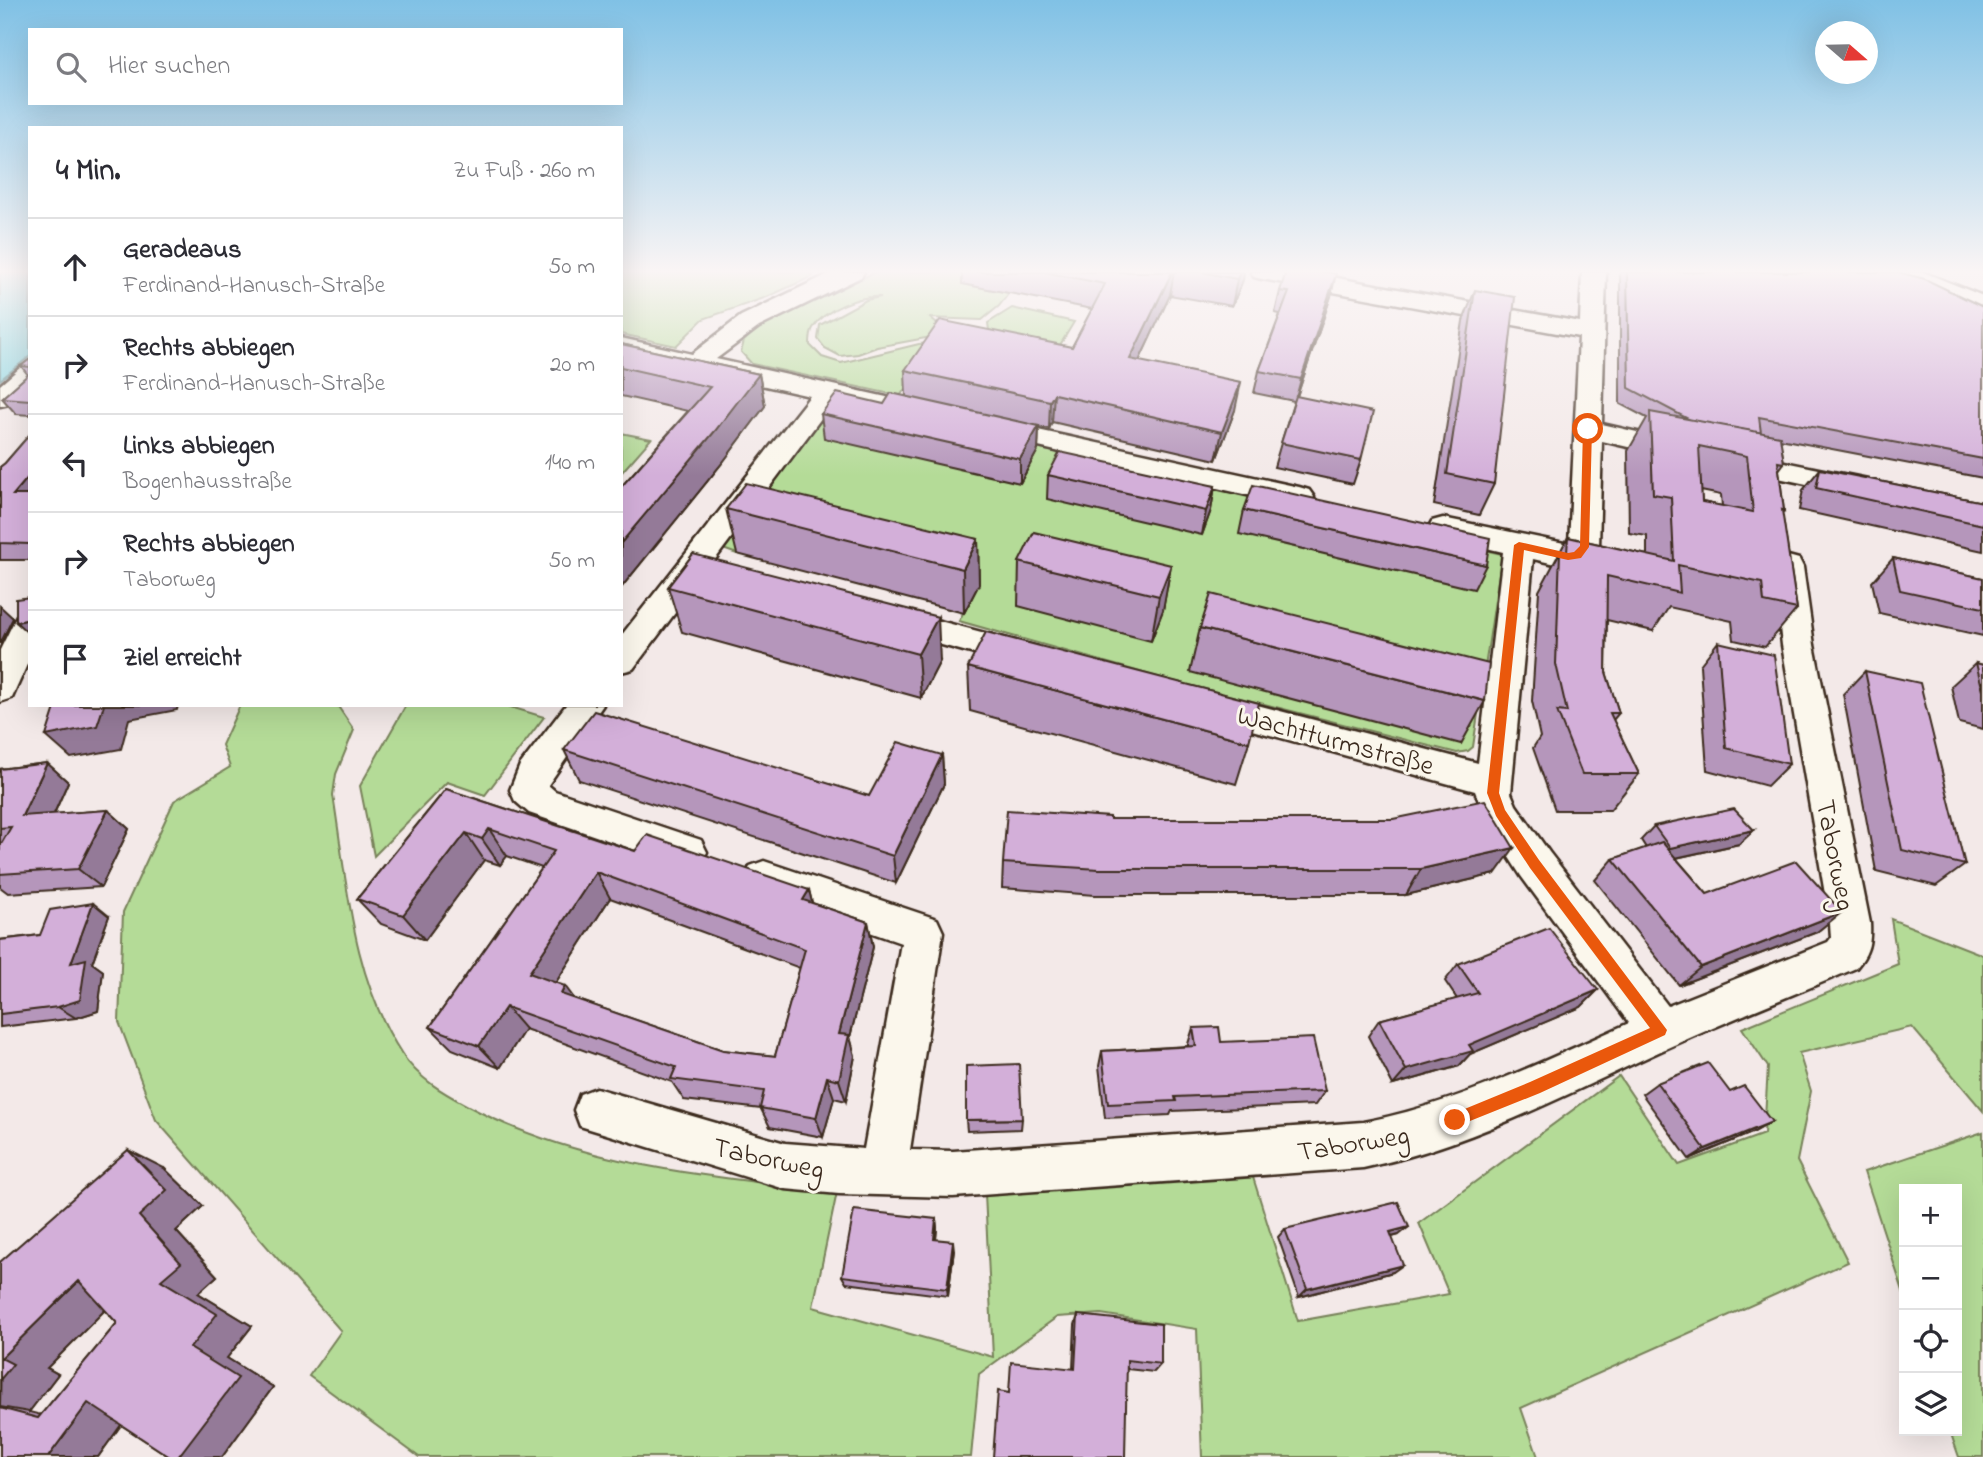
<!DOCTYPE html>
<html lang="de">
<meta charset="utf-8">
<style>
body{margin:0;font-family:"Indie Flower",sans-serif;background:#f2f2f3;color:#2b2b33}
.controls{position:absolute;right:21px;bottom:21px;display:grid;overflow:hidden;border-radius:0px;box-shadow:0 7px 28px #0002}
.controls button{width:63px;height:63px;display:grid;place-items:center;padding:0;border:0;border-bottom:2px solid #e1e1e2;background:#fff;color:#2b2b33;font:35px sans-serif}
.compass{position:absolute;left:1815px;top:21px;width:63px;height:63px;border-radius:50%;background:#fff;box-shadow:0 7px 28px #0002;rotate:110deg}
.stop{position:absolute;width:21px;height:21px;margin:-16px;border:5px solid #ea580c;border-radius:50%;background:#fff}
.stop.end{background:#ea580c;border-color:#fff;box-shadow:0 2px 7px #0008}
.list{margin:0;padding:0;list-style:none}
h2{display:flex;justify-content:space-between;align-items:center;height:91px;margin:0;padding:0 28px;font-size:30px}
h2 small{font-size:23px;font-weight:400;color:#7c7c81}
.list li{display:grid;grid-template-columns:46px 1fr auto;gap:21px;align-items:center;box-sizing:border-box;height:98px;padding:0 28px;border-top:2px solid #e1e1e2}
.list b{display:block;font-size:26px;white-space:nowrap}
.list p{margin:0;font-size:23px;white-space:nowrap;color:#7c7c81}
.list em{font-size:23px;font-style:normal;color:#7c7c81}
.icon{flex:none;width:38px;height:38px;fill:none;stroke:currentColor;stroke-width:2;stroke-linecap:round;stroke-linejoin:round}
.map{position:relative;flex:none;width:1983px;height:1457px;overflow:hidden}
.search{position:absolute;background:#fff;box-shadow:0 7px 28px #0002;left:28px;top:28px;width:595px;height:77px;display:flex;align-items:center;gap:18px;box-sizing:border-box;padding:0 24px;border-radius:0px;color:#7c7c81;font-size:26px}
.panel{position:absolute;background:#fff;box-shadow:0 7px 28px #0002;left:28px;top:126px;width:595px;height:581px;border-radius:0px}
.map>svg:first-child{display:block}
</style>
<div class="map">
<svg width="1983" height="1457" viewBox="0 0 1983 1457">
<rect width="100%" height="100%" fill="#f3e9e8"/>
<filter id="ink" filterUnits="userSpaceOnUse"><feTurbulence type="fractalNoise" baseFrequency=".0143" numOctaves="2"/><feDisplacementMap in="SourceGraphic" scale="14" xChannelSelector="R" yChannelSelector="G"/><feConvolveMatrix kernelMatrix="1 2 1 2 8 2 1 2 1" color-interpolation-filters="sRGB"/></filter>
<g filter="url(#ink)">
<!-- green -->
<g fill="#b4db97" stroke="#78825a" stroke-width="2">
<polygon points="621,272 807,272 813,276 767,297 703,319 676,346 621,334"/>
<path d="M875,272H970L963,284L1009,293L999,306L982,320L930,318L937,324L983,330L931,337L877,347L858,354L840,356L825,348L818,339L820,325L866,300L881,297C860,295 825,309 813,328C810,333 810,339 810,345L822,357L841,363L919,344L938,342L900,396L752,364L741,352L744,341L758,328Z"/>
<polygon points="1012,308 1074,322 1057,350 989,330 988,323"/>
<polygon points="834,402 1502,554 1473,747 1468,751 1457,753 1165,679 959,621 978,584 756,528 737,554 723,549"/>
<polygon points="621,433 651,439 621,473"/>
<path d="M240,705H337L354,730L336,774L333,795C347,882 352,978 402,1054C419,1079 442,1092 468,1106C581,1167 712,1176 837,1192L813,1307L993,1357L985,1194L1252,1174L1298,1321L1449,1294L1419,1223L1619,1076L1679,1165L1764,1134L1768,1067L1742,1028L1898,964L1891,919L1983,955V1111L1912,1027L1799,1053L1811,1091L1797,1161L1848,1262L1521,1408L1538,1457H1202L1197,1329L1101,1314L1057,1317L979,1374L971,1457H419L309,1376L341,1331L156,1120L119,1022L123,912L174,801L230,767L222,745Z"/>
<polygon points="406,705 504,705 544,717 485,795 447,782 374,856 360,786"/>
<polygon points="1983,1132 1983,1457 1959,1457 1950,1431 1957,1431 1957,1189 1904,1189 1904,1294 1864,1172"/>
</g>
<!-- water -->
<polygon fill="#85d5e1" stroke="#679193" stroke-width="2" points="0,272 30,272 30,356 0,380"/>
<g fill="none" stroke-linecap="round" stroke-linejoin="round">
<defs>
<g id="minor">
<polygon points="833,272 864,272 861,277 759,327 716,359 882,396 891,398 895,404 891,410 882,412 834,401 633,669 621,672 621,636 810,396 621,354 621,338 692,354 741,316"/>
<path d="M1251,272H1304L1580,322L1582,272H1606L1602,424L1690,444L1694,450L1690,456L1680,459L1602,441L1599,547L1588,562L1577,566L1568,567L1533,559L1511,793L1516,805L1549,852L1668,1006L1828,942L1831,938L1830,923L1782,645L1773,567L1777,559L1788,556L1799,559L1803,567L1814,645L1870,923C1871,943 1869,953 1856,968C1796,994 1734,1018 1674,1045C1572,1091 1474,1145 1363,1168L953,1197L839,1194L785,1189L580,1126L574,1110L580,1094L596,1088L785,1143L864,1149L901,943L750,890L745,878L750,866L764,861L937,919L943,932L910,1150L953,1151L1363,1122C1457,1104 1542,1062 1629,1023L1521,876L1487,823L1475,791L1208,718L1196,714L1191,705L1196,696L1208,692L1478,763L1503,552L1432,535L1428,528L1432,521L1443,518L1569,544L1579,337L1262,279L1254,277Z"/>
<polygon points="1889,272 1923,272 1983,296 1983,311 1892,277"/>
<polygon points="30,365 30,387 9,404 0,406 0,385 21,367"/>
<polygon points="992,420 1299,487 1309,490 1314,497 1309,504 1299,507 982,434 978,428 982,422"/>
<polygon points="1731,451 1858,477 1868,479 1872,486 1868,493 1858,495 1721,466 1717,460 1721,454"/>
<polygon points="30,607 30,658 12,698 0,702 0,650 19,611"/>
<polygon points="894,609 1038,647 1043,656 1038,665 1026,668 883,629 878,621 883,613"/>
<polygon points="566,705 603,705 548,785 555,791 701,840 707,852 701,864 688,868 529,813 515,801 510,790 520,765"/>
</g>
</defs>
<!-- minor casing -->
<use href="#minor" stroke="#3b2a1e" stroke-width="5"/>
<!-- minor -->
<use href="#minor" fill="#fbf7ec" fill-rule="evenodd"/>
</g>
<!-- wall -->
<g fill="#b596bb" stroke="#3b2a1e" stroke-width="2" fill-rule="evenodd">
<polygon points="962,272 1244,272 1243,280 1232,306 1170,295 1139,361 1235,410 1216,460 1052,422 1049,429 1039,427 1038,450 1020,483 824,438 821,414 884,404 906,396 905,370 1072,347 1092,309 962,284"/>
<path d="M1620,272H1898L1983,307V478L1780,439L1784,463L1779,470L1784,511L1782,513L1797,609L1765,647L1734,640L1732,621L1669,607L1653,631L1607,620L1606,672L1619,713L1613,720L1639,774L1610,810H1555L1533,748L1540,737L1532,701L1539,591L1568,537L1647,555V536L1629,533L1628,451L1647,418L1620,404ZM1701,491L1721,495L1722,506L1702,502Z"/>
<polygon points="1475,290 1494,484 1479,515 1434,505 1463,321"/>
<polygon points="1280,291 1331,296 1297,396 1361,460 1353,484 1274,467 1281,443 1294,401 1254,393 1259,371 1280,314 1275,313"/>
<polygon points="621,344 759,374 765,406 723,462 621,588 621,487 688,411 621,396"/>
<polygon points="30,359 30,415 16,414 2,398 28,375 21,366"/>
<polygon points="30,434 30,560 0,560 0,467 5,463"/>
<polygon points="1820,469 1983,502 1983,551 1799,510 1803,490"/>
<polygon points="1048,475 1215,486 1211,510 1202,535 1047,499"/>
<polygon points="726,509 978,539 979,584 964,613 737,554"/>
<polygon points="1244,510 1486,565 1474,589 1239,534"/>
<polygon points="693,554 940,661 921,698 682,632 668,587"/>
<polygon points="1893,558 1983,578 1983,636 1879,613 1872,582"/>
<polygon points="1019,562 1171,565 1163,610 1151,641 1018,606"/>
<polygon points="1200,628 1485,701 1461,744 1190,672"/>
<polygon points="1718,642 1789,764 1767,786 1707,770 1700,665"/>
<polygon points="1976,663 1983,665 1983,729 1959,723 1951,686"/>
<polygon points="968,667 1249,742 1236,784 970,711"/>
<polygon points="1865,671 1965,865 1936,886 1876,871 1843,694"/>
<polygon points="564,750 869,796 942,755 944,784 896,883 579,780"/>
<polygon points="47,763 68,782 54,814 108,810 129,829 101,887 8,893 0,887 0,769"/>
<path d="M446,789L635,851L809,890L812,903L868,922L873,947L850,1037L855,1056L846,1101L834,1098L823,1137L770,1127L761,1109L684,1100L672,1082L525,1029L500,1068L452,1049L430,1027L542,868L507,856L500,865L484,860L425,940L381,924L357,899ZM610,898L800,968L775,1056L723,1050L575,999L556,982Z"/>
<polygon points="1110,819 1495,874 1406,895 1095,895 1002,888 1003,863"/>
<polygon points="1654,826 1754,830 1739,844 1676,858 1707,894 1817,932 1679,985 1595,880 1613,859 1646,848 1641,840"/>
<polygon points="109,916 92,963 103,971 98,1011 76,1018 0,1027 0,940 40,935"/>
<polygon points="1458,964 1598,990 1581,1007 1470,1054 1459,1066 1393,1085 1368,1036 1379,1020 1457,999 1445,981"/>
<polygon points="1193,1028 1221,1042 1325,1091 1315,1105 1172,1111 1170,1115 1105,1118 1099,1066 1102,1051 1188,1046 1188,1044"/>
<polygon points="1657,1083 1730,1092 1772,1122 1754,1132 1689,1159 1642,1094"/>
<polygon points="1022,1119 1021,1129 967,1131 966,1120"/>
<path d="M164,1168L203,1206L176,1231L217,1276L198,1293L252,1326L227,1358L273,1387L222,1457H170L121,1425L98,1457H0V1262ZM105,1310L117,1323L41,1415L29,1412L58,1374L47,1368Z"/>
<polygon points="936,1219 937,1228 936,1240 954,1250 948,1296 846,1283 842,1276"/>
<polygon points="1285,1229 1399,1235 1392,1237 1393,1272 1299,1297 1278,1237"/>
<polygon points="1078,1315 1161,1364 1154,1372 1127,1369 1073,1369 1075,1325"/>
</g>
<!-- shaded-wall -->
<g fill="#947a98" stroke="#3b2a1e" stroke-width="2">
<polygon points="1172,272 1174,272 1170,295 1127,387 1130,359"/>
<polygon points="1240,272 1244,272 1243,280 1232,306 1237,279"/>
<polygon points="1336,274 1331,296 1295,402 1301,379"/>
<polygon points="759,374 765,406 723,462 621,588 621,543"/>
<polygon points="1241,382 1235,410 1216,460 1222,432"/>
<polygon points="1054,394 1052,422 1049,429 1050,401"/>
<polygon points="1039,426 1038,450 1020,483 1020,459"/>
<polygon points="30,475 30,509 13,495"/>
<polygon points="1215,486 1211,510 1202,535 1206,511"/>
<polygon points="978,539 979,584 964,613 963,569"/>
<polygon points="1171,565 1163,610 1151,641 1159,596"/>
<polygon points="0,606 13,618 0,644"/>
<polygon points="938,617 940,661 921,698 918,654"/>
<polygon points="30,619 30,635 16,622"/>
<polygon points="104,705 178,705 177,710 129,719 121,749 71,758 46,736"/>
<polygon points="942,755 944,784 896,883 893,856"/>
<polygon points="47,763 68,782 45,834 22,816"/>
<polygon points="108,810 129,829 101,887 78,869"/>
<polygon points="489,829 507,856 500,865 482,839"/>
<polygon points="1754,830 1739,844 1657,862 1670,848"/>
<polygon points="466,833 484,860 425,940 403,915"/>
<polygon points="1514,848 1495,874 1406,895 1421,869"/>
<polygon points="596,872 610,898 547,996 529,973"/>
<polygon points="809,890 815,915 803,900"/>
<polygon points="93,903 109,916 92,963 103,971 98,1011 76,1018 58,1007 71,963"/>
<polygon points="1842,912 1817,932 1679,985 1701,967"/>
<polygon points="868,922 873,947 850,1037 855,1056 846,1101 839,1080 839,1034"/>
<polygon points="565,986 582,1009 561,994"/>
<polygon points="1598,990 1581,1007 1470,1054 1459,1066 1393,1085 1406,1070"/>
<polygon points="506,1007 525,1029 500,1068 479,1046"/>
<polygon points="827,1077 834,1098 823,1137 816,1118"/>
<polygon points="1772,1122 1754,1132 1689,1159 1705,1149"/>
<polygon points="128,1150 164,1168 203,1206 176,1231 217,1276 198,1293 252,1326 227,1358 273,1387 222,1457 178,1457 190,1348 161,1280 139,1216"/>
<polygon points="936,1219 937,1228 935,1247 934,1239"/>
<polygon points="1409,1227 1399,1235 1380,1240 1390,1232"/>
<polygon points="953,1241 954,1250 948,1296 947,1289"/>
<polygon points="1403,1265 1393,1272 1299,1297 1307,1289"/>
<polygon points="79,1281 120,1295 47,1368 58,1374 29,1412 0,1407 1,1358"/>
<polygon points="88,1403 131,1411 98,1457 48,1457"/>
</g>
<!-- building -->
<g fill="#d3afd9" stroke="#3b2a1e" stroke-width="2" fill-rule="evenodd">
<polygon points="1044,272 1172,272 1130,359 1241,382 1222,432 1054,394 1050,401 905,370 940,320 1072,347 1105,284"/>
<polygon points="1201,272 1240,272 1237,279"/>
<polygon points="1286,272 1327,272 1336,274 1301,379 1259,371 1289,292 1280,291"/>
<polygon points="1627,272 1898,272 1925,279 1983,307 1983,459 1759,417 1761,433 1690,420 1629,388"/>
<polygon points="1475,290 1515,297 1494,484 1447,474"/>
<polygon points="621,344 759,374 715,431 621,543 621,487 710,387 621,367"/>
<polygon points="30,359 30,367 21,366"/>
<polygon points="30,373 30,400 2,398"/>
<polygon points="837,393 884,404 891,393 1039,426 1020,459 821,414"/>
<polygon points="1296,396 1373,412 1361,460 1281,443"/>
<path d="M1650,412L1780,436L1784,463L1778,462L1784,511L1782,510L1797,609L1764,602L1762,583L1678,565L1680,593L1607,576L1606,672L1619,713H1610L1639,774H1582L1557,711L1567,712L1556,664L1560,552L1567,553L1568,537L1674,561L1671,497L1653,494ZM1699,446L1747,456L1753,512L1702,502Z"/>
<polygon points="30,434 30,475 13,495 30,495 30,544 0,543 0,467 5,463"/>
<polygon points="1060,452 1215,486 1206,511 1048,475"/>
<polygon points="1820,469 1983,502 1983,525 1816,488"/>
<polygon points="746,483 978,539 963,569 726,509"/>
<polygon points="1253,485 1490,538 1486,565 1244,510"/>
<polygon points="1034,532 1171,565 1159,596 1019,562"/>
<polygon points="693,554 938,617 918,654 668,587"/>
<polygon points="1893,558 1983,578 1983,608 1900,590"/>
<polygon points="1211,594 1489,664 1485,701 1200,628"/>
<polygon points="30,597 30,619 16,622 16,599"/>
<polygon points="986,632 1259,703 1249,742 968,667"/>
<polygon points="1718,642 1774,655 1789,764 1726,748"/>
<polygon points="1976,663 1983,665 1983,691"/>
<polygon points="1865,671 1920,683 1965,865 1902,850"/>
<polygon points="56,705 104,705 97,726 46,736"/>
<polygon points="594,711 869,796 898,742 942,755 893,856 564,750"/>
<polygon points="47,763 22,816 108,810 78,869 0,874 0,846 11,827 0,828 0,769"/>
<path d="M446,789L635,851L647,835L809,890L803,900L868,922L839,1034L849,1035L839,1080L827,1077L816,1118L760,1108L764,1091L671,1079L676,1067L506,1007L479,1046L430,1027L554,851L489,829L482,839L466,833L403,915L357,899ZM596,872L805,949L775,1056L723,1050L561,994L565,986L529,973Z"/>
<polygon points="1485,800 1514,848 1421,869 1099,869 1003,863 1007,810 1110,817 1110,819 1393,819"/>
<polygon points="1734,809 1754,830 1670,848 1654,826"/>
<polygon points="1662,842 1707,894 1796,861 1842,912 1701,967 1613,859"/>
<polygon points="93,903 71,963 86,959 80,1000 58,1007 0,1014 0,940 40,935 50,910"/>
<polygon points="1549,928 1598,990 1469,1045 1473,1051 1406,1070 1379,1020 1478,993 1458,964"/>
<polygon points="1219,1027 1221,1042 1313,1038 1325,1091 1175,1097 1176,1101 1108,1104 1102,1051 1196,1046 1193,1028"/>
<polygon points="1708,1063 1730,1092 1744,1086 1772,1122 1705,1149 1657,1083"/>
<polygon points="1019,1064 1022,1119 966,1120 966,1066"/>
<polygon points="128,1150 167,1190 139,1216 181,1263 161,1280 217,1314 190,1348 238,1378 178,1457 170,1457 88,1403 48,1457 0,1457 0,1408 38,1418 117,1323 79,1281 1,1358 13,1364 0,1380 0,1262"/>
<polygon points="1398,1202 1409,1227 1390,1232 1403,1265 1307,1289 1285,1229"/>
<polygon points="854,1210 936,1219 934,1239 953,1241 947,1289 842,1276"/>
<polygon points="1078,1315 1161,1324 1161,1364 1127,1360 1125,1457 993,1457 998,1391 1009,1393 1011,1362 1075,1369"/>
</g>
</g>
<!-- sky -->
<linearGradient id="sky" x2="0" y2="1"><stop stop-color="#80c1e5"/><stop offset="0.57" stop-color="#faf5f5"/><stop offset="1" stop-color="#faf5f5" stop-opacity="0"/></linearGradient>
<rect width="1983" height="476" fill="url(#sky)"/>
<!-- route -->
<polygon fill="#ea580c" points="1588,426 1592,429 1589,547 1581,558 1568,560 1524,550 1499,793 1505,810 1539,860 1667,1030 1665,1035 1540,1093 1455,1127 1450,1125 1448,1120 1450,1115 1530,1082 1650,1028 1530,868 1496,816 1487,793 1514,545 1519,542 1568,553 1574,552 1580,546 1583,429"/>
<g text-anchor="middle" stroke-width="6" stroke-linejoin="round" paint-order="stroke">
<!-- street labels -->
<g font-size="28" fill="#3b2a1e" stroke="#fbf7ec">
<text transform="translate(1336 739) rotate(15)" y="10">Wachtturmstraße</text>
<text transform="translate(1837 855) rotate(79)" y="10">Taborweg</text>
<text transform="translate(1353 1142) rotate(-9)" y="10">Taborweg</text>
<text transform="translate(769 1157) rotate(12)" y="10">Taborweg</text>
</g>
</g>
</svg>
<div class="controls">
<button>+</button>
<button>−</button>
<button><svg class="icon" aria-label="locate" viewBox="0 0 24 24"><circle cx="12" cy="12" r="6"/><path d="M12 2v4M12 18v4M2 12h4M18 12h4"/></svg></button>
<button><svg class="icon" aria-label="layers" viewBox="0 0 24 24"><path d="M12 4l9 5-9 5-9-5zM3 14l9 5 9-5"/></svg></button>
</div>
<svg class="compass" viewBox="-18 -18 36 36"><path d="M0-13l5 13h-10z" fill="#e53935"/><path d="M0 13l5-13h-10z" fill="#7c7c81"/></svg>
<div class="stop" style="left:1588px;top:429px"></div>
<div class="stop end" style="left:1455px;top:1120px"></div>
<div class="search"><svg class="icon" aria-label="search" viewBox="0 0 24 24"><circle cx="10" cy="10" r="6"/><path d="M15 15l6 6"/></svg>Hier suchen</div>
<section class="panel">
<h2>4 Min.<small>Zu Fuß · 260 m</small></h2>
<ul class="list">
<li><svg class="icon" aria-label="ahead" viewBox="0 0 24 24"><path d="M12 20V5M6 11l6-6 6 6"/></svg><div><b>Geradeaus</b><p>Ferdinand-Hanusch-Straße</p></div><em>50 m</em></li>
<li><svg class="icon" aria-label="right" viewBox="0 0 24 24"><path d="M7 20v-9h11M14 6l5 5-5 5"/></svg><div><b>Rechts abbiegen</b><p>Ferdinand-Hanusch-Straße</p></div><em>20 m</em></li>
<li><svg class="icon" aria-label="left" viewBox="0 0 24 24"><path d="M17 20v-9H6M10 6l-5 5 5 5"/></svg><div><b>Links abbiegen</b><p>Bogenhausstraße</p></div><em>140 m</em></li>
<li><svg class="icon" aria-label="right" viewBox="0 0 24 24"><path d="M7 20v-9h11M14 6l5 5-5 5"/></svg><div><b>Rechts abbiegen</b><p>Taborweg</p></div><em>50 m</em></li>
<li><svg class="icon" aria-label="arrive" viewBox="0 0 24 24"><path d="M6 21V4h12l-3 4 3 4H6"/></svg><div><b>Ziel erreicht</b></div></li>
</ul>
</section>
</div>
